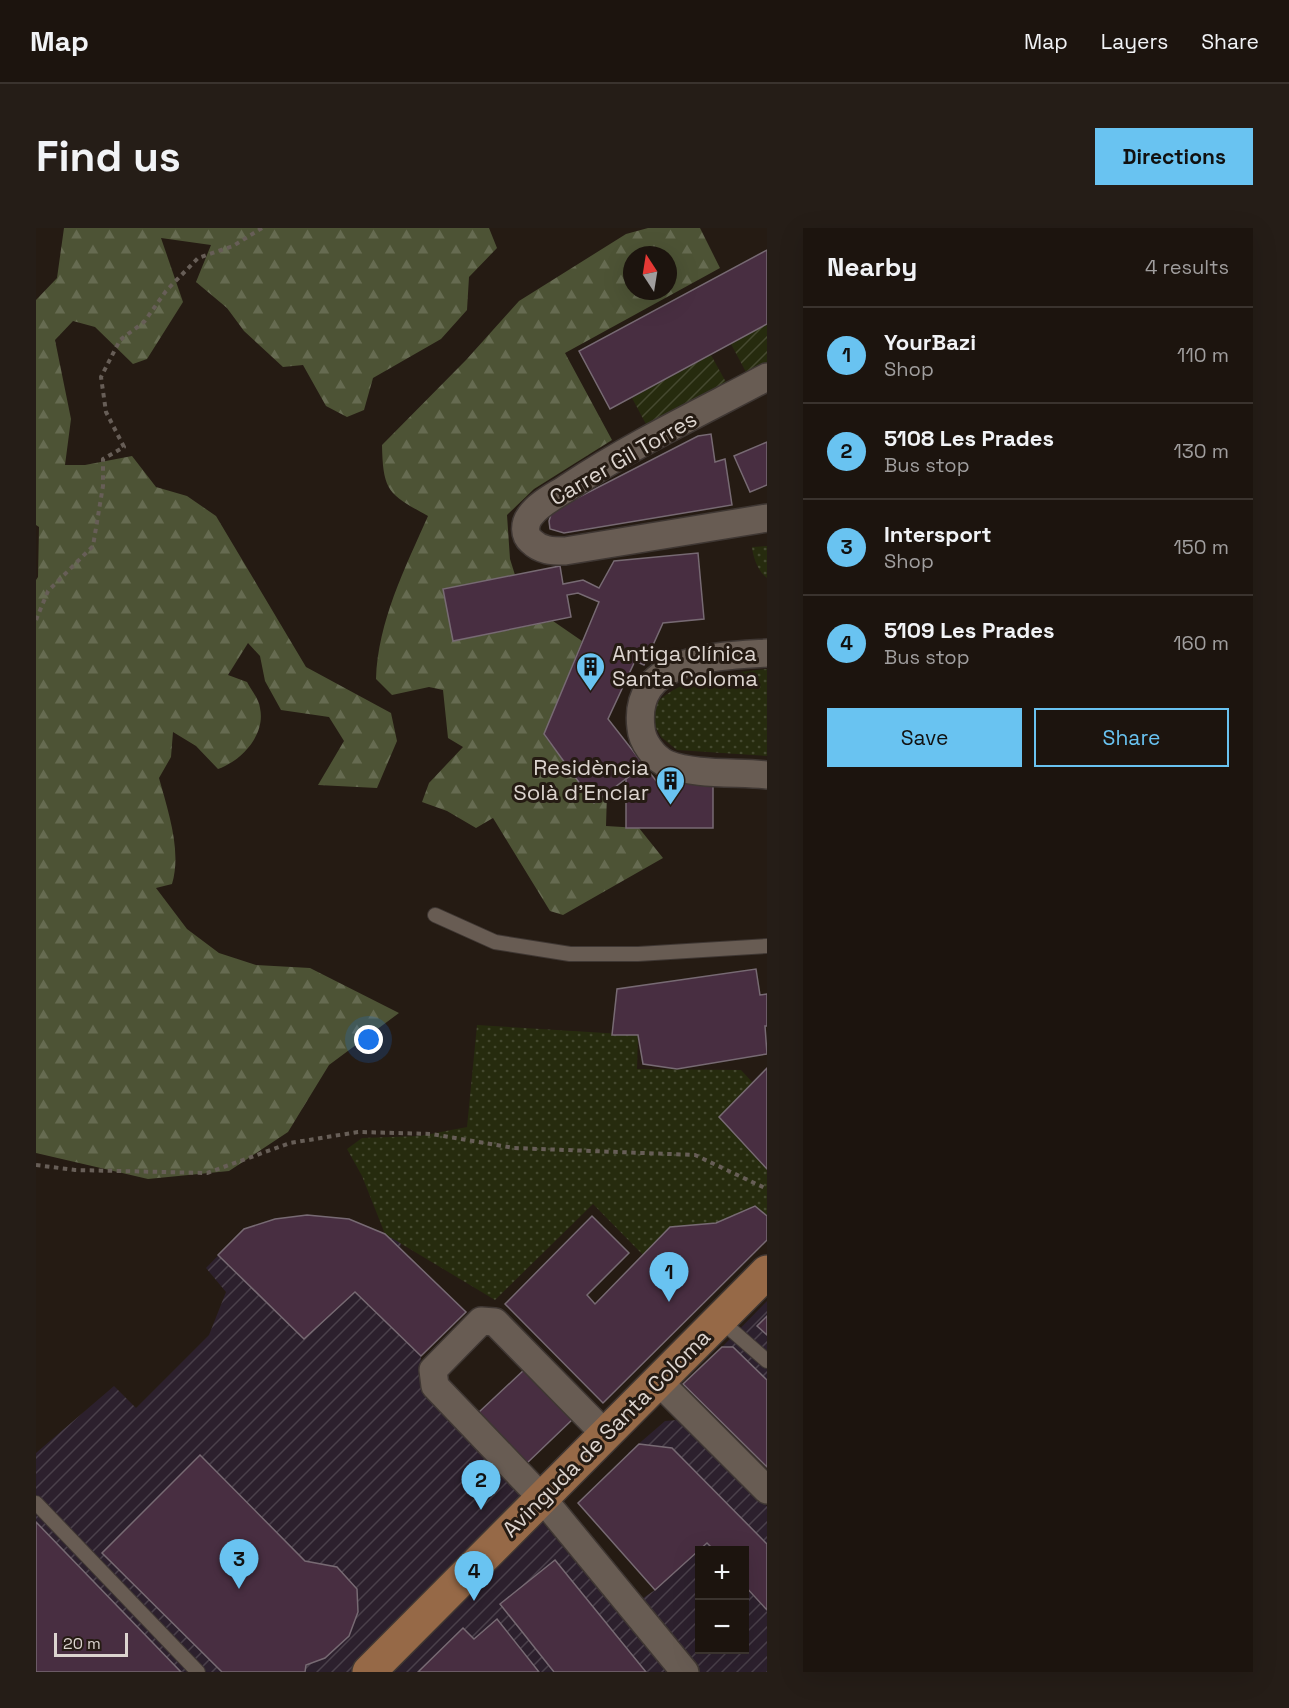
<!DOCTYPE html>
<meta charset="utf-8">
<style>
body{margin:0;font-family:"Space Grotesk",sans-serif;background:#251d17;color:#f1f3f6}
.controls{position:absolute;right:18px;bottom:18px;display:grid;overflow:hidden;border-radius:0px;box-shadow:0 6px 24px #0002}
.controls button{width:54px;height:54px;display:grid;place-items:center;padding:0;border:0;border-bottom:2px solid #3a332e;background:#1c140e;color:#f1f3f6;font:30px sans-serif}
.compass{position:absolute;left:587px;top:18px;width:54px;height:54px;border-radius:50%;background:#1c140e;box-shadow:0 6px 24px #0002;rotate:348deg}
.scale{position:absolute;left:18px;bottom:15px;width:74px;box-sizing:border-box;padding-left:6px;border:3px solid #dcd4cf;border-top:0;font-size:16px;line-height:21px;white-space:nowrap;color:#dcd4cf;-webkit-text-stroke:4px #251b13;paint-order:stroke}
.you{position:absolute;left:333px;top:812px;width:21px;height:21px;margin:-15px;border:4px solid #fff;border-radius:50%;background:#1a73e8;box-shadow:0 0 0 9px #1a73e833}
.badge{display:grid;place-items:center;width:39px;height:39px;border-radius:50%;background:#69c3f1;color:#111;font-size:20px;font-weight:700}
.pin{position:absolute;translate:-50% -50px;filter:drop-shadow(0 2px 3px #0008)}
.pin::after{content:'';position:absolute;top:32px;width:21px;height:18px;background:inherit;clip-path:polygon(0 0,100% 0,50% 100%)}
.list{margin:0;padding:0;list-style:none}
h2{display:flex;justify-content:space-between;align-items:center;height:78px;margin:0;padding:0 24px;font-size:26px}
h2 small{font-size:20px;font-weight:400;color:#a09e9e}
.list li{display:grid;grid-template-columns:39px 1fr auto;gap:18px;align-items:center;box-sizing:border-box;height:96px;padding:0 24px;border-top:2px solid #3a332e}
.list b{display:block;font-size:22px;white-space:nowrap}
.list p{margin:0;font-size:20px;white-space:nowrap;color:#a09e9e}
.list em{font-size:20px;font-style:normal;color:#a09e9e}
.actions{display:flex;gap:12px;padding:18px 24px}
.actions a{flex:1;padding:14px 0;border:2px solid #69c3f1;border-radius:0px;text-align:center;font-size:21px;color:#69c3f1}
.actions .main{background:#69c3f1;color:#111}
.map{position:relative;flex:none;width:731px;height:1444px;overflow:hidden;border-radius:0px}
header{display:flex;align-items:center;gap:36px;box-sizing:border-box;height:84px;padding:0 30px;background:#1c140e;border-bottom:2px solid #3a332e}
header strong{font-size:28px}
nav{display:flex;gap:33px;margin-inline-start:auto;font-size:21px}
.intro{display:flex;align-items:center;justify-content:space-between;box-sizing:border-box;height:144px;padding:0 36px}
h1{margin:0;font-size:42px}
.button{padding:15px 27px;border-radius:0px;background:#69c3f1;color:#111;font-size:21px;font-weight:700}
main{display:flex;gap:36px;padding:0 36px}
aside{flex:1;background:#1c140e;border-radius:0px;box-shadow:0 6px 24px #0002}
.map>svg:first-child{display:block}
</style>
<header>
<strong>Map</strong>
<nav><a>Map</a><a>Layers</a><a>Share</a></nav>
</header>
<div class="intro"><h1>Find us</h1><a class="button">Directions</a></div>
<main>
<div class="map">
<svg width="731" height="1444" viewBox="0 0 731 1444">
<defs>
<pattern id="industrial-furrows" width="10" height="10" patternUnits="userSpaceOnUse" patternTransform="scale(1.5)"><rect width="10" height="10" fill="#2c202d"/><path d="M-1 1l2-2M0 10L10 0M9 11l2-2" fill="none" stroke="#4a404a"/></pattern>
<pattern id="grass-dots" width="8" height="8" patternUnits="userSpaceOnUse" patternTransform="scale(1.5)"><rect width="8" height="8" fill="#262b0e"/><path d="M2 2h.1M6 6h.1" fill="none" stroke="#454930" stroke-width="1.8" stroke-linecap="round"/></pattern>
<pattern id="forest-firs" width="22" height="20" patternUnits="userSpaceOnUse" patternTransform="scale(1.5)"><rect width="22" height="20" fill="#4d5335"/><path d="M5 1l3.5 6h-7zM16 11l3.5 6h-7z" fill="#666b51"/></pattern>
<pattern id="garden-furrows" width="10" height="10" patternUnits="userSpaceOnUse" patternTransform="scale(1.5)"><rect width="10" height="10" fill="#262b0e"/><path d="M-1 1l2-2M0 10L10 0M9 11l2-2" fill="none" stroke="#454930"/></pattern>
</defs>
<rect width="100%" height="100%" fill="#251b13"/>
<!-- industrial -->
<g fill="url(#industrial-furrows)" fill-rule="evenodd">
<path d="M278,988L313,991L365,1014L364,1021L319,1064L385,1128L384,1145L392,1169L467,1247L583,1386L619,1362L670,1315L592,1225L629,1193L641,1192L731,1278V1444H0V1225L78,1158L100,1180L173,1107L190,1064L170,1040L204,1005L239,991ZM664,1322H708V1422H664Z"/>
<polygon points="731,1073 731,1152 686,1119"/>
</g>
<!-- grass -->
<g fill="url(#grass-dots)">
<path d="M731,318V350C722,344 717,329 716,319Z"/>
<path d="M731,441V528L641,522L625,509L617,494L619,476C649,447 691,446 731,441Z"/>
<polygon points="441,797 602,807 601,841 705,842 717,855 683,889 731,939 731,988 607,1027 557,976 459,1072 349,1006 326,948 311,921 326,910 384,908 431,899"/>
</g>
<!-- forest -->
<g fill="url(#forest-firs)" fill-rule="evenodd">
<path d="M28,0H453L461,20L433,49L431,82L405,111L337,150L328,182L311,189L290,178L267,137L247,139L208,103L191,80L160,54L175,17L125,10L147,74L111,131L97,136L59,99L37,93L19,112L35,191L29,237H49L96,228L120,259L151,268L180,288L270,439L355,485L361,513L341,560L282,557L308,513L293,489L245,482L229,453L224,428L212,415L192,447L211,454C215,462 223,471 224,480C230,507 205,533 182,541L160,518L137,504L135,529L123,550C132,583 146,623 136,656L120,660L151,701L183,725L220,737L274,740L363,785L293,837L252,904L193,943L112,951L0,925V352L2,349L3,299L0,297V72L21,50Z"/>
<path d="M612,0H664L684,40L529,125L576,212L498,261L471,287L474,331L479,347L407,361L418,413L517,393L546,413L508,507L552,566L571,565L570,598L603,600L627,630L527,687L514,683L457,590L440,600L411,583L386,574L393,555L427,519L412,510L407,462L393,459L356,467L340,451C342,393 369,340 392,288C352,266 347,263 346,217L430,132L483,73L590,6ZM596,27H632V63H596Z"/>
</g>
<!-- garden -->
<g fill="url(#garden-furrows)">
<polygon points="731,96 731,136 711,146 695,116"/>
<polygon points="675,127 691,156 611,198 596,170"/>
</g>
<!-- building -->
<g fill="#482e41" stroke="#776a73" stroke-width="1.5">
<polygon points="731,22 731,96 574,181 543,123"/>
<polygon points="675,206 679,234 689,231 696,277 528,305 514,301 513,293 516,283 662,208"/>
<polygon points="731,214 731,257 714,264 698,228"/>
<polygon points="662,325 668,391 627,395 608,437 599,433 572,491 608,537 558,575 508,506 563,374 542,365 531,367 535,389 417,413 407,361 524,338 527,356 547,352 563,360 578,333"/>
<polygon points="608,537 621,554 677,554 677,600 590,600 590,551"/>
<polygon points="720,741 724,767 731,766 731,798 729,798 731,826 641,841 607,836 602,807 576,807 581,761"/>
<polygon points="731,840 731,941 683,889"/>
<polygon points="719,978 731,988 731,1012 567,1175 469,1076 556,988 593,1025 551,1067 559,1076 634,999 680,995"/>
<polygon points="271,987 313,991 349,1006 430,1084 385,1128 319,1064 268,1111 182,1027 208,1001 239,991"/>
<polygon points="731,1088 731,1107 721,1098"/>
<polygon points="686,1119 697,1119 731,1152 731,1239 647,1156"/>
<polygon points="489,1141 539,1189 490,1236 442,1185"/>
<polygon points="603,1216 636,1220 731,1316 731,1382 708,1357 708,1322 678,1322 671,1315 619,1362 542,1275"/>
<polygon points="164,1227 269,1333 301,1339 321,1361 322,1384 313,1408 289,1430 270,1437 269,1444 186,1444 66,1325"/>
<polygon points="0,1294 145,1444 0,1444"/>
<polygon points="519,1332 610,1444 518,1444 464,1376"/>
<polygon points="461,1391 503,1444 382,1444 427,1400 438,1411"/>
</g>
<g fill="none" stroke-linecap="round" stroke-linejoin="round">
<defs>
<g id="lane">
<polyline points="399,687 459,714 534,726 602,726 731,718"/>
<polyline points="683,1091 731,1133"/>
<polyline points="0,1275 162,1444"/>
</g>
<g id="street">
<path d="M731,149C665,184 596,217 534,258C521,267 503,275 494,288C488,296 488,307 495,313C505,323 516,323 529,323L731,290"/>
<path d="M731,425C681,428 596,429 605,500C606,514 618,530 631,536C657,547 702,544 731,547"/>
<polyline points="622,1153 731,1262"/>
<polyline points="569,1206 459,1094 445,1093 397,1142 399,1158 506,1270 649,1444"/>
</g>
<polyline id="primary" points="333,1444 731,1044"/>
</defs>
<!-- lane casing -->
<use href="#lane" stroke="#3f3733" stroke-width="16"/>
<!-- street casing -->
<use href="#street" stroke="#3f3733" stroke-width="30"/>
<!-- primary casing -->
<use href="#primary" stroke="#3f3733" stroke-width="36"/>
<!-- path -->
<g stroke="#675e57" stroke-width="4" stroke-dasharray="4.5 4.5" stroke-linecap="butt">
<polyline points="0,392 12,363 57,318 67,258 67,231 88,219 70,184 65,149 84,112 108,94 130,63 162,30 197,18 226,0"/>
<polyline points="0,937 39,942 171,945 254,915 322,904 396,906 478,920 659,927 731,961"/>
</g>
<!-- lane -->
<use href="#lane" stroke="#685c53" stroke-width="14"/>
<!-- street -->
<use href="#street" stroke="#685c53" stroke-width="27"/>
<!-- primary -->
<use href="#primary" stroke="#966947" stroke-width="33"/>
</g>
<!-- icons -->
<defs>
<symbol id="building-pin" viewBox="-11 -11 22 30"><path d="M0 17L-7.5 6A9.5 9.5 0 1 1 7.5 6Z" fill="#69c3f1" stroke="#251b13"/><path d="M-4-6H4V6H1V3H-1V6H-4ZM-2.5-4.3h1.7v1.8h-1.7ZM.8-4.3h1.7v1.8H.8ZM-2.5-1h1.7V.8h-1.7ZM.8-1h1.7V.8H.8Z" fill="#111"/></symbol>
</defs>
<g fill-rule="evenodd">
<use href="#building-pin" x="538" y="422" width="33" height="45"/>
<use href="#building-pin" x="618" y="536" width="33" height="45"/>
</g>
<g text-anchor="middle" stroke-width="6" stroke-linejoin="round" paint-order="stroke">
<!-- street labels -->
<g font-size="22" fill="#dcd4cf" stroke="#251b13">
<text transform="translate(587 230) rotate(-30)" y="8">Carrer Gil Torres</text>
<text transform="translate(570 1205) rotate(-45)" y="8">Avinguda de Santa Coloma</text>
</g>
<!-- poi labels -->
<g font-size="22" fill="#dcd4cf" stroke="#251b13" text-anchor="start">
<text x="576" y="433">Antiga Clínica<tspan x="576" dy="25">Santa Coloma</tspan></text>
<text x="613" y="547" text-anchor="end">Residència<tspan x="613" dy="25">Solà d'Enclar</tspan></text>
</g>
</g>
</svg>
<div class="controls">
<button>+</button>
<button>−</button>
</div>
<svg class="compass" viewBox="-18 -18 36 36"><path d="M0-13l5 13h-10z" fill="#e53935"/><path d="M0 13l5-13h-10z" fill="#a09e9e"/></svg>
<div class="scale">20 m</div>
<div class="you"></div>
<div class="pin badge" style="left:633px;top:1074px">1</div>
<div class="pin badge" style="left:445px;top:1282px">2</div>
<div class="pin badge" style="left:203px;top:1361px">3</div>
<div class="pin badge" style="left:438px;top:1373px">4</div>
</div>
<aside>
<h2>Nearby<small>4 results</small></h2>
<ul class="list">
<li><span class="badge">1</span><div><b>YourBazi</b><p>Shop</p></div><em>110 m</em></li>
<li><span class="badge">2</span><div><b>5108 Les Prades</b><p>Bus stop</p></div><em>130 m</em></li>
<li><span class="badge">3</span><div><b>Intersport</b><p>Shop</p></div><em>150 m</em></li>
<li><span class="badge">4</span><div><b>5109 Les Prades</b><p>Bus stop</p></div><em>160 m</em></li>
</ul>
<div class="actions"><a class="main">Save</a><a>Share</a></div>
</aside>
</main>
